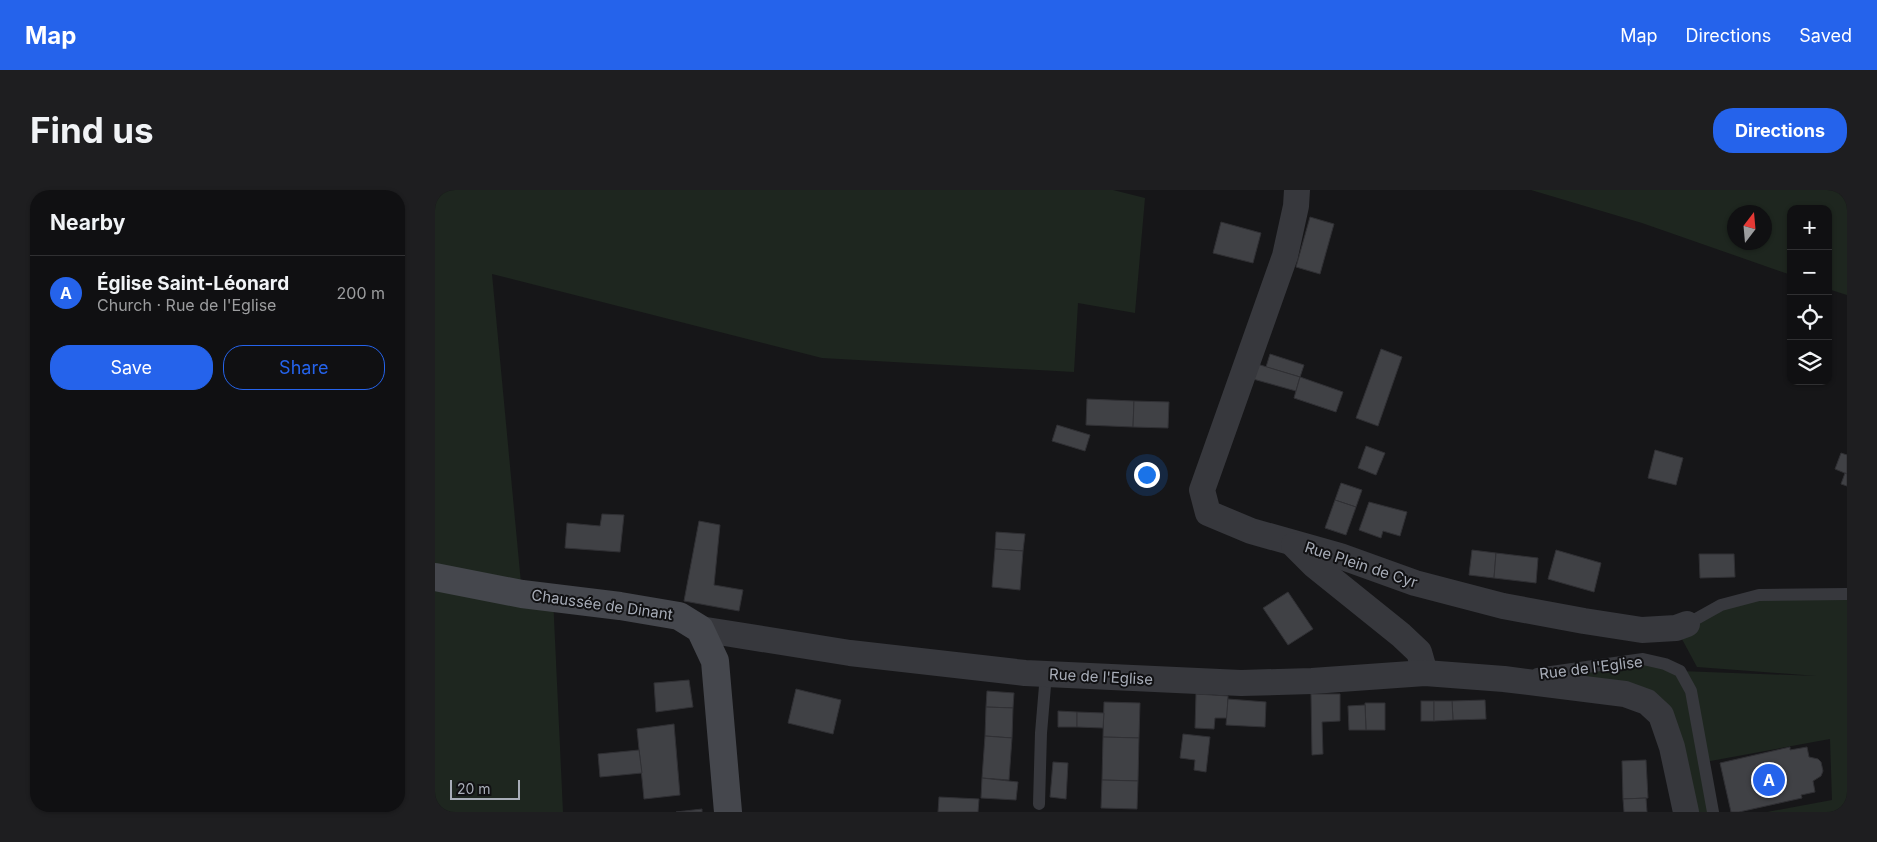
<!DOCTYPE html>
<meta charset="utf-8">
<style>
body{margin:0;font-family:Inter,sans-serif;background:#1e1e20;color:#f1f3f6}
.controls{position:absolute;right:15px;top:15px;display:grid;overflow:hidden;border-radius:10px;box-shadow:0 1px 4px #0004}
.controls button{width:45px;height:45px;display:grid;place-items:center;padding:0;border:0;border-bottom:1px solid #303032;background:#101012;color:#f1f3f6;font:25px sans-serif}
.compass{position:absolute;left:1292px;top:15px;width:45px;height:45px;border-radius:50%;background:#101012;box-shadow:0 1px 4px #0004;rotate:16deg}
.scale{position:absolute;left:15px;bottom:12px;width:70px;box-sizing:border-box;padding-left:5px;border:2px solid #a8adb8;border-top:0;font-size:14px;line-height:18px;white-space:nowrap;color:#a8adb8;-webkit-text-stroke:4px #111113;paint-order:stroke}
.you{position:absolute;left:711px;top:284px;width:18px;height:18px;margin:-12px;border:4px solid #fff;border-radius:50%;background:#1a73e8;box-shadow:0 0 0 8px #1a73e833}
.badge{display:grid;place-items:center;width:32px;height:32px;border-radius:50%;background:#2563eb;color:#fff;font-size:16px;font-weight:700}
.pin{position:absolute;translate:-50% -50%;border:2px solid #fff;box-shadow:0 1px 5px #0006}
.list{margin:0;padding:0;list-style:none}
h2{display:flex;justify-content:space-between;align-items:center;height:65px;margin:0;padding:0 20px;font-size:21px}
h2 small{font-size:16px;font-weight:400;color:#9c9d9f}
.list li{display:grid;grid-template-columns:32px 1fr auto;gap:15px;align-items:center;box-sizing:border-box;height:75px;padding:0 20px;border-top:1px solid #303032}
.list b{display:block;font-size:19px;white-space:nowrap}
.list p{margin:0;font-size:16px;white-space:nowrap;color:#9c9d9f}
.list em{font-size:16px;font-style:normal;color:#9c9d9f}
.actions{display:flex;gap:10px;padding:15px 20px}
.actions a{flex:1;padding:11px 0;border:1px solid #2563eb;border-radius:20px;text-align:center;font-size:18px;color:#2563eb}
.actions .main{background:#2563eb;color:#fff}
.icon{flex:none;width:28px;height:28px;fill:none;stroke:currentColor;stroke-width:2;stroke-linecap:round;stroke-linejoin:round}
.map{position:relative;flex:none;width:1412px;height:622px;overflow:hidden;border-radius:20px}
header{display:flex;align-items:center;gap:30px;box-sizing:border-box;height:70px;padding:0 25px;background:#2563eb;color:#fff}
header strong{font-size:24px}
nav{display:flex;gap:28px;margin-inline-start:auto;font-size:18px}
.intro{display:flex;align-items:center;justify-content:space-between;box-sizing:border-box;height:120px;padding:0 30px}
h1{margin:0;font-size:35px}
.button{padding:12px 22px;border-radius:20px;background:#2563eb;color:#fff;font-size:18px;font-weight:700}
main{display:flex;gap:30px;padding:0 30px}
aside{flex:1;background:#101012;border-radius:20px;box-shadow:0 1px 4px #0004}
.map>svg:first-child{display:block}
</style>
<header>
<strong>Map</strong>
<nav><a>Map</a><a>Directions</a><a>Saved</a></nav>
</header>
<div class="intro"><h1>Find us</h1><a class="button">Directions</a></div>
<main>
<aside>
<h2>Nearby<small></small></h2>
<ul class="list">
<li><span class="badge">A</span><div><b>Église Saint-Léonard</b><p>Church · Rue de l'Eglise</p></div><em>200 m</em></li>
</ul>
<div class="actions"><a class="main">Save</a><a>Share</a></div>
</aside>
<div class="map">
<svg width="1412" height="622" viewBox="0 0 1412 622">
<rect width="100%" height="100%" fill="#161618"/>
<!-- green -->
<g fill="#1e261f" fill-rule="evenodd">
<polygon points="0,0 678,0 710,8 700,123 643,113 639,182 387,168 57,84 87,404 118,407 128,622 0,622"/>
<path d="M1096,0H1412V105L1393,99V19H1356V85L1207,33ZM1330,22V52H1300V22Z"/>
<polygon points="1412,404 1412,622 1332,622 1397,610 1395,549 1270,572 1278,622 1251,622 1226,525 1069,489 1208,469 1245,481 1382,486 1262,477 1241,438 1324,405"/>
</g>
<!-- building -->
<g fill="#404145" stroke="#303034">
<polygon points="875,27 899,34 885,84 861,77"/>
<polygon points="786,32 826,43 818,73 778,63"/>
<polygon points="946,159 967,167 943,236 921,228"/>
<polygon points="835,164 869,175 865,187 831,177"/>
<polygon points="822,174 865,187 861,201 818,189"/>
<polygon points="865,187 908,202 901,222 859,208"/>
<polygon points="652,209 699,211 698,237 651,235"/>
<polygon points="699,211 734,212 733,238 698,237"/>
<polygon points="622,235 655,245 650,261 617,251"/>
<polygon points="931,256 950,263 941,285 923,278"/>
<polygon points="1220,260 1248,268 1241,295 1213,288"/>
<polygon points="1406,263 1412,265 1412,284 1400,279"/>
<polygon points="1410,283 1412,284 1412,296 1406,294"/>
<polygon points="906,293 927,300 921,317 900,310"/>
<polygon points="900,310 921,317 911,345 890,338"/>
<polygon points="934,312 972,322 965,346 948,341 946,348 924,340"/>
<polygon points="167,324 189,325 185,362 130,358 132,333 165,336"/>
<polygon points="264,331 285,335 279,395 308,400 304,421 249,411"/>
<polygon points="561,342 590,344 588,361 560,359"/>
<polygon points="560,359 588,361 585,400 557,397"/>
<polygon points="1037,360 1061,363 1059,388 1034,385"/>
<polygon points="1121,360 1166,373 1159,402 1113,389"/>
<polygon points="1061,363 1103,368 1101,393 1059,388"/>
<polygon points="1264,364 1299,364 1300,387 1265,388"/>
<polygon points="853,402 878,439 853,455 828,418"/>
<polygon points="254,490 258,517 221,522 219,493"/>
<polygon points="361,499 406,510 398,544 353,533"/>
<polygon points="552,501 579,503 578,518 551,517"/>
<polygon points="761,504 793,506 792,528 780,528 779,539 760,538"/>
<polygon points="876,504 905,504 905,531 887,532 888,564 877,565"/>
<polygon points="793,509 831,512 830,537 791,535"/>
<polygon points="1050,510 1051,529 1018,530 1017,511"/>
<rect x="986" y="511" width="13" height="20"/>
<polygon points="999,511 1017,511 1018,530 999,531"/>
<polygon points="669,512 705,513 704,548 668,547"/>
<polygon points="930,513 950,513 950,540 931,540"/>
<polygon points="930,515 931,540 914,540 913,516"/>
<polygon points="551,517 578,518 577,548 550,546"/>
<polygon points="623,521 642,522 642,537 623,537"/>
<polygon points="642,522 669,523 668,538 642,537"/>
<polygon points="239,534 245,605 209,609 202,539"/>
<polygon points="748,544 775,547 771,582 759,580 760,570 745,568"/>
<polygon points="550,546 577,548 574,590 547,588"/>
<polygon points="668,547 704,548 703,591 667,590"/>
<polygon points="1355,557 1355,560 1372,557 1374,567 1383,569 1386,572 1388,581 1386,586 1378,591 1380,602 1366,605 1367,608 1304,622 1296,622 1285,573"/>
<polygon points="204,560 207,583 165,587 163,564"/>
<polygon points="1211,570 1213,608 1188,609 1187,571"/>
<polygon points="618,572 633,573 631,609 615,607"/>
<polygon points="547,588 583,592 581,610 546,608"/>
<polygon points="667,590 703,591 702,619 666,618"/>
<polygon points="504,607 544,609 543,622 503,622"/>
<polygon points="1211,608 1212,622 1189,622 1188,609"/>
<polygon points="267,619 267,622 241,622"/>
</g>
<g fill="none" stroke-linecap="round" stroke-linejoin="round">
<!-- service -->
<g stroke="#37383d" stroke-width="12">
<polyline points="1252,434 1286,415 1324,405 1412,404"/>
<polyline points="1102,484 1208,469 1230,474 1245,481 1256,501 1278,622"/>
<polyline points="604,614 606,543 611,484"/>
</g>
<!-- minor -->
<g stroke="#37383d" stroke-width="26">
<polyline points="862,0 861,16 850,66 767,300 773,323 816,341 905,366 980,393 1068,416 1149,431 1207,440 1241,438 1252,434"/>
<polyline points="859,355 879,375 966,445 984,462 990,483"/>
<polyline points="265,439 415,463 590,483 806,493 877,491 990,483 1069,489 1190,504 1212,512 1226,525 1237,557 1251,622"/>
</g>
<!-- secondary -->
<polyline stroke="#45474d" stroke-width="28" points="0,387 87,404 185,416 244,426 265,439 280,471 293,622"/>
</g>
<g text-anchor="middle" stroke-width="4" stroke-linejoin="round" paint-order="stroke">
<!-- street labels -->
<g font-size="15" fill="#a8adb8" stroke="#111113">
<text transform="translate(926 375) rotate(18)" y="5">Rue Plein de Cyr</text>
<text transform="translate(167 415) rotate(8)" y="5">Chaussée de Dinant</text>
<text transform="translate(1156 478) rotate(-7)" y="5">Rue de l'Eglise</text>
<text transform="translate(666 487) rotate(3)" y="5">Rue de l'Eglise</text>
</g>
</g>
</svg>
<div class="controls">
<button>+</button>
<button>−</button>
<button><svg class="icon" aria-label="locate" viewBox="0 0 24 24"><circle cx="12" cy="12" r="6"/><path d="M12 2v4M12 18v4M2 12h4M18 12h4"/></svg></button>
<button><svg class="icon" aria-label="layers" viewBox="0 0 24 24"><path d="M12 4l9 5-9 5-9-5zM3 14l9 5 9-5"/></svg></button>
</div>
<svg class="compass" viewBox="-18 -18 36 36"><path d="M0-13l5 13h-10z" fill="#e53935"/><path d="M0 13l5-13h-10z" fill="#9c9d9f"/></svg>
<div class="scale">20 m</div>
<div class="you"></div>
<div class="pin badge" style="left:1334px;top:590px">A</div>
</div>
</main>
